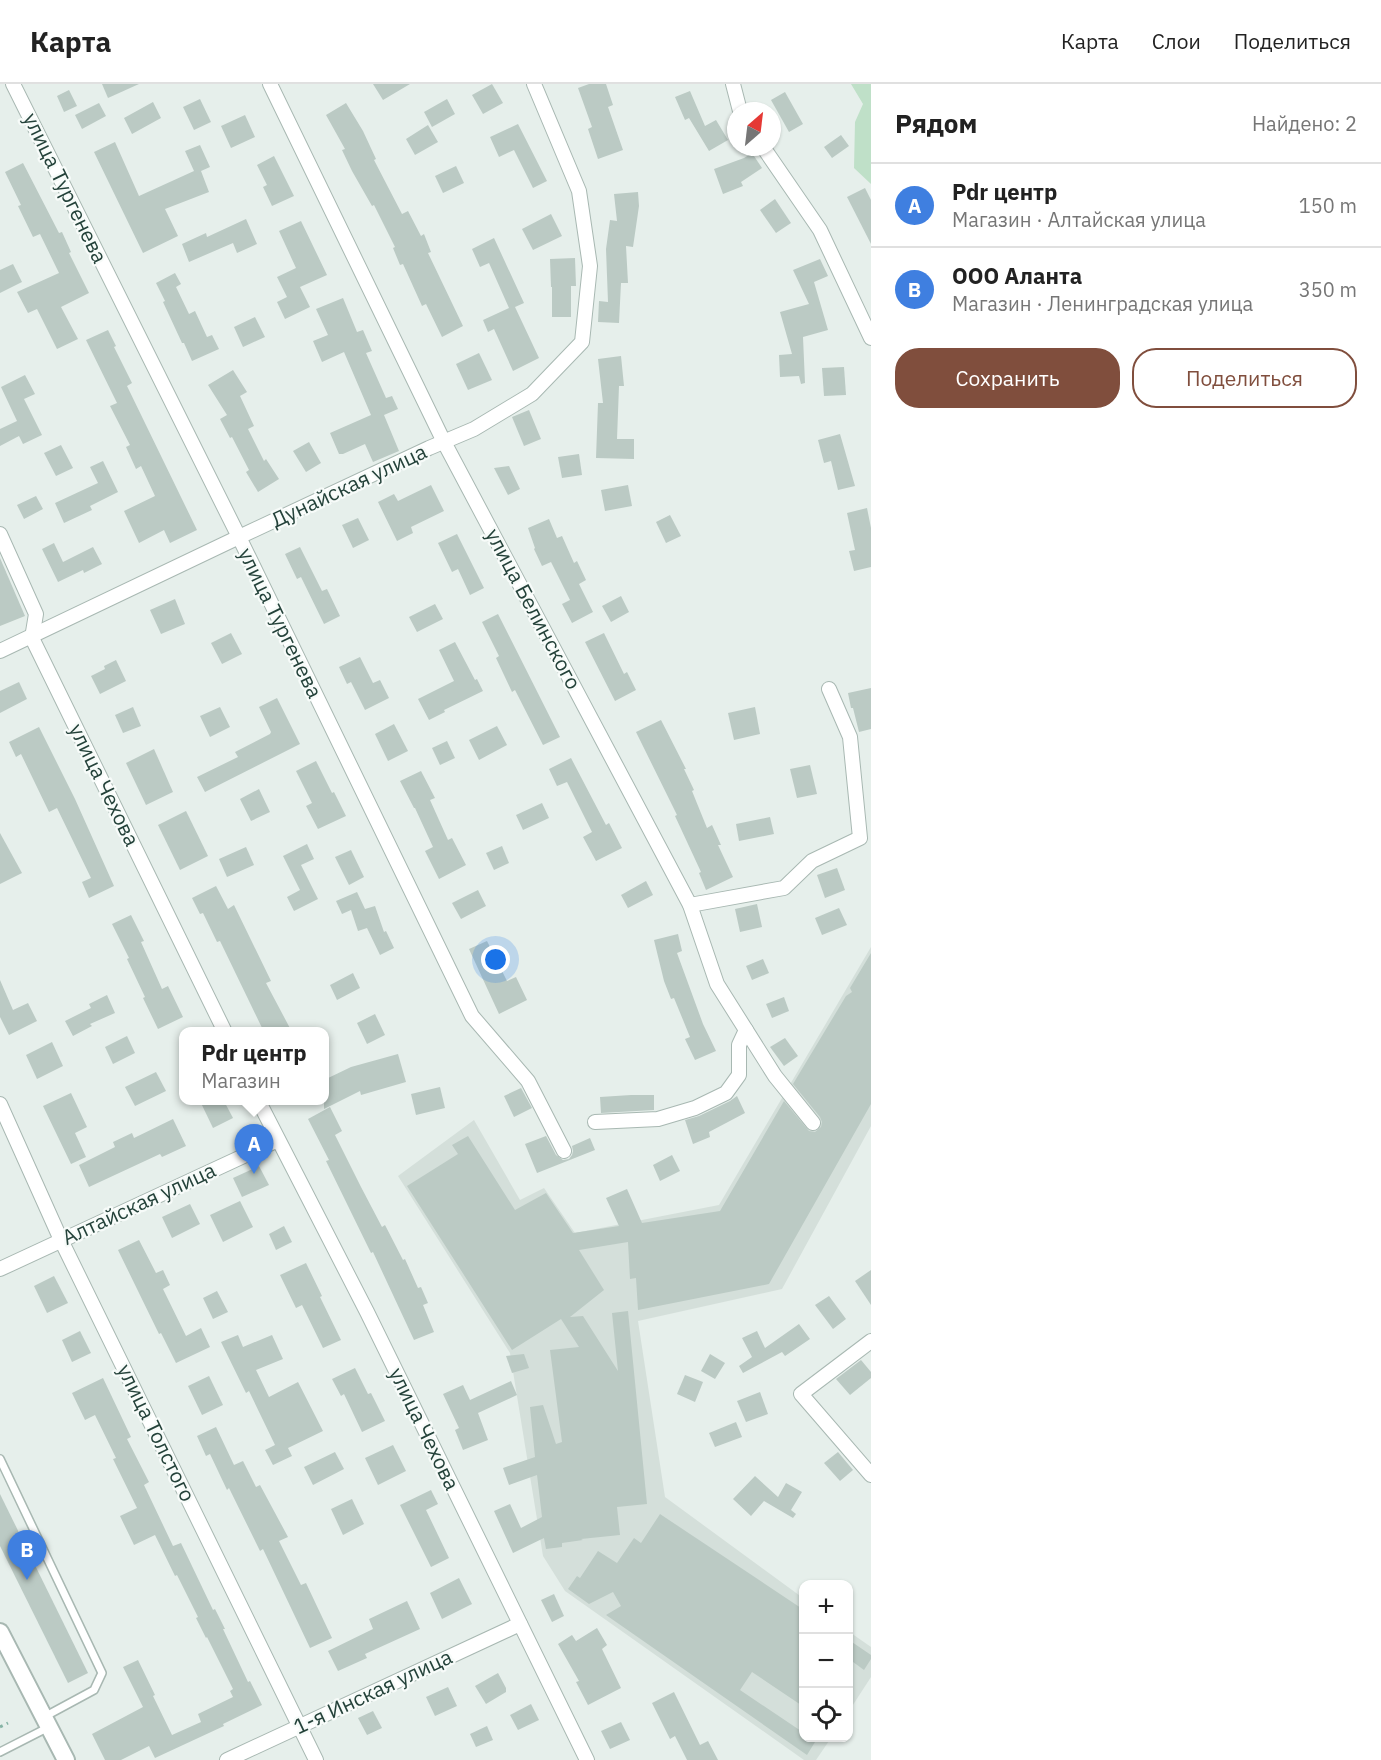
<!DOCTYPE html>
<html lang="ru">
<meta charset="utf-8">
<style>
body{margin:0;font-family:"IBM Plex Sans",sans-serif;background:#f6f6f6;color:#222}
.controls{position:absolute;right:18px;bottom:18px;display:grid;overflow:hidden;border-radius:12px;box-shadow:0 2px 4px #0004}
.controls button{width:54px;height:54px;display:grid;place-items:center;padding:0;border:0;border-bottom:2px solid #e0e0e0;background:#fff;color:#222;font:30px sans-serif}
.compass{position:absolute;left:727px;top:18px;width:54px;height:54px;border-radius:50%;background:#fff;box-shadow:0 2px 4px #0004;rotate:28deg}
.you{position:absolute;left:496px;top:876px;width:21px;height:21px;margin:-15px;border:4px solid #fff;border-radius:50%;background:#1a73e8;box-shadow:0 0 0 9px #1a73e833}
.badge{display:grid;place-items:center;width:39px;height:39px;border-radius:50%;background:#804e3d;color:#fff;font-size:20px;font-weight:700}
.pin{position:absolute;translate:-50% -50px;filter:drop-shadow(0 2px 3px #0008)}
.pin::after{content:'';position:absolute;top:32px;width:21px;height:18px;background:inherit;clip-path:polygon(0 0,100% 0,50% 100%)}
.popup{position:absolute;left:179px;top:943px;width:150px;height:78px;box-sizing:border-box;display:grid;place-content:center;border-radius:12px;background:#fff;filter:drop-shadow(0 2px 4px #0005);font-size:20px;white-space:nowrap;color:#767676}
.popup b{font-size:22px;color:#222}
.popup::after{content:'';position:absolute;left:50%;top:100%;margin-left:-12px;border:12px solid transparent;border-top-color:#fff}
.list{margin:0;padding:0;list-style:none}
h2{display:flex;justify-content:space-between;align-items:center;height:78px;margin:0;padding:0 24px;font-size:26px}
h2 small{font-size:20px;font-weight:400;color:#767676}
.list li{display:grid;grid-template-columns:39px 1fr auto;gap:18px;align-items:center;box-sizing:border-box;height:84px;padding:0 24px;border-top:2px solid #e0e0e0}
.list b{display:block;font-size:22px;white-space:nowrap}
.list p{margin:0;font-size:20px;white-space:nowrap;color:#767676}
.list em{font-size:20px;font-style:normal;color:#767676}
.actions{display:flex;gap:12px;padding:18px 24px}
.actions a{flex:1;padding:14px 0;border:2px solid #804e3d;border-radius:24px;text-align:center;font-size:21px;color:#804e3d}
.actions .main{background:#804e3d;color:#fff}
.icon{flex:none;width:33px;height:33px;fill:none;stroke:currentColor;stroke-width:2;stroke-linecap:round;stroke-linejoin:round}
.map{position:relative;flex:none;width:871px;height:1676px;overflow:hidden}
header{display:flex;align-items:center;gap:36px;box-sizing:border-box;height:84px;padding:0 30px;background:#fff;border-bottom:2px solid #e0e0e0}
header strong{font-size:28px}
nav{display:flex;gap:33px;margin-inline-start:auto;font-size:21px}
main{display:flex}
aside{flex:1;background:#fff}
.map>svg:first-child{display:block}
</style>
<header>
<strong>Карта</strong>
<nav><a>Карта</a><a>Слои</a><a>Поделиться</a></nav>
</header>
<main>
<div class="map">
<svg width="871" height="1676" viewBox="0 0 871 1676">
<rect width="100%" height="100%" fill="#e6efeb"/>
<!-- built -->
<g fill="#d4dfda">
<polygon points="871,863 871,1042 782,1205 638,1237 665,1413 803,1514 804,1654 831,1654 816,1676 804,1676 565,1507 543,1472 510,1269 398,1092 474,1036 520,1116 544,1104 575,1149 719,1121"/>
<polygon points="848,1547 871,1563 871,1593 849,1627"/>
</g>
<!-- green -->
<polygon fill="#bfe0c8" points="851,0 871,0 871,100 854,84 855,38 863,20"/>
<!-- building -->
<g fill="#bbcac4">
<polygon points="102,0 139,0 108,14"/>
<polygon points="373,0 410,0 383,16"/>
<polygon points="492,0 503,19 483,30 472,11"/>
<polygon points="589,0 606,0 613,21 608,23 623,66 598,75 588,45 592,43 578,4"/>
<polygon points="69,6 77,22 64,28 57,12"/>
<polygon points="690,7 705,42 716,36 728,56 709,67 689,34 685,36 675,13"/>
<polygon points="785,8 803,40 789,48 771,16"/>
<polygon points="200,15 211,38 194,46 183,23"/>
<polygon points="447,15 455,30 432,43 424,28"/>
<polygon points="153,18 161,34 132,50 124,34"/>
<polygon points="99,19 106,32 82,45 75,31"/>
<polygon points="346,19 363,47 376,75 374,76 402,130 408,127 421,152 424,150 431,168 428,169 463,242 442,253 426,220 422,222 403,180 400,181 393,164 395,163 374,121 372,122 352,87 342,66 345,65 326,31"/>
<polygon points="245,31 255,53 231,64 221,42"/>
<polygon points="518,40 547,97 533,104 514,66 499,73 490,53"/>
<polygon points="428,41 438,58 415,71 406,55"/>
<polygon points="841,51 849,62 832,74 824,63"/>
<polygon points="115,58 139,112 194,87 185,67 200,61 210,83 201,87 209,108 165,125 178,152 143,169 94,68"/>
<polygon points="752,69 762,84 741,98 743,102 723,110 714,85 744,74"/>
<polygon points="274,72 294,112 272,122 263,103 267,101 257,81"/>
<polygon points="23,79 59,149 62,148 71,168 69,169 89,209 61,223 78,255 57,265 37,225 28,229 17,208 59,189 40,150 33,153 18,122 21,121 5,88"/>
<polygon points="456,82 464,99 443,109 435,92"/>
<polygon points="865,104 871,116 871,160 847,113"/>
<polygon points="638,108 639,122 633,163 626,162 628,199 621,199 619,239 598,238 599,217 608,218 606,165 610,136 617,137 614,110"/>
<polygon points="775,115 791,139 776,149 760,126"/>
<polygon points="551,130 562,152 533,166 522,145"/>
<polygon points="246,135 257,160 237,169 233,159 189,178 182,160 206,149 207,153"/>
<polygon points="301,137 327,191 300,203 310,223 285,235 277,218 287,213 277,193 296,184 279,147"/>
<polygon points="494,154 524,219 515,223 539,274 513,287 494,245 488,248 483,236 509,224 489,179 480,183 472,165"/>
<polygon points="575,174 576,202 571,202 571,233 552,233 552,203 551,203 550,175"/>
<polygon points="820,175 828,192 814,198 828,246 803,253 805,299 801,300 799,292 780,293 779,271 792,270 780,228 809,220 793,186"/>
<polygon points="13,180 22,198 0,209 0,186"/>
<polygon points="175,189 181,200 176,203 189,230 195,227 207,253 212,251 219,265 192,277 184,259 182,259 163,218 165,217 156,199"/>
<polygon points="343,214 357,248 363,246 372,267 366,269 386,314 392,312 398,325 384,331 399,367 373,378 365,360 343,370 339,370 330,349 371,331 344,268 322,278 313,257 328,251 316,225"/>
<polygon points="255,233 265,253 243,263 234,243"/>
<polygon points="108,246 116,262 114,263 132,299 127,302 197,446 170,459 164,446 139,459 124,427 155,412 141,382 136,385 126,363 130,361 110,322 117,319 86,256"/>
<polygon points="479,269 492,296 468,306 456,280"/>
<polygon points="621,272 624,302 619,302 617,355 634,355 634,375 596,374 598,319 603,319 598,275"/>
<polygon points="844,283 846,311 824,312 822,284"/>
<polygon points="233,286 247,308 240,312 254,342 248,345 264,377 266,375 279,395 258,408 246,388 249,386 232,353 230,354 220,335 227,331 208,301"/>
<polygon points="25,291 35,310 24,315 42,351 23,360 19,352 0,362 0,345 17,337 1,303"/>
<polygon points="529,326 541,355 524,362 512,333"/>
<polygon points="840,350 855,402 838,406 831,377 824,379 818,356"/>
<polygon points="309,358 321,379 306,388 293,367"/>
<polygon points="61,361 73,384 56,392 44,369"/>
<polygon points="579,370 582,391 562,394 558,373"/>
<polygon points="103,377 118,408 90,422 92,426 64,439 55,419 98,399 90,383"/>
<polygon points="509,382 520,405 508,411 494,384"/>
<polygon points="431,401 444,427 411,443 413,449 397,457 378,418 394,410 398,417"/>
<polygon points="628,401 632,422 605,427 601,406"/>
<polygon points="36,412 43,425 24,435 17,421"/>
<polygon points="867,424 871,444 871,483 854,487 849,467 855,466 847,429"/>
<polygon points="670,431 681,452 666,459 656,438"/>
<polygon points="358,434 369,456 353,464 342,441"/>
<polygon points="549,435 557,454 562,452 574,479 577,477 586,496 579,500 593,528 572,539 562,520 570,516 551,478 542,482 534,465 535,464 528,444"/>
<polygon points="457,450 484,504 470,511 458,485 452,488 438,459"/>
<polygon points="54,459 63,478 93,463 102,480 84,489 83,486 58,498 42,465"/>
<polygon points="300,463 322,507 327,505 340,532 324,540 301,493 297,495 285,470"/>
<polygon points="0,474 25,532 0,542"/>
<polygon points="621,512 629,528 611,538 602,522"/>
<polygon points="175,515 185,540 161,550 150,526"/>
<polygon points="435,520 443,535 417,548 409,533"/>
<polygon points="498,530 560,653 543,661 515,606 512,608 496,574 499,572 482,538"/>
<polygon points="231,549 242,570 222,580 211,559"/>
<polygon points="604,549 624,590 627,588 636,606 615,617 585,558"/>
<polygon points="455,558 475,596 477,595 483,607 444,626 445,628 429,636 418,615 454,597 439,566"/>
<polygon points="360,573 373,599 380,596 389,614 365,626 351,598 347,600 339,583"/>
<polygon points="116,576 126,597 100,610 91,592 105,585 104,582"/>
<polygon points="19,598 27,615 0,629 0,607"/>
<polygon points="871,604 871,645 859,648 853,624 851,624 848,609"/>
<polygon points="277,614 300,660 205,708 197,693 238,673 235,668 270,650 271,648 259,623"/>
<polygon points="133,623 141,642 123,649 115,631"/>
<polygon points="220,623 230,643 210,653 200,632"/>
<polygon points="755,623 760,650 734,656 728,629"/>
<polygon points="661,636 686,685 684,685 694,706 692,707 707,744 712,741 721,761 718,761 733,793 706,806 699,789 701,788 675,732 677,731 636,648"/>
<polygon points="394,640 408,667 388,677 375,650"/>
<polygon points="497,642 507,661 479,676 469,656"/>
<polygon points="39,643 75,715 114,802 89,814 82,798 91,794 57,724 49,728 21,670 16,673 9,658"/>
<polygon points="447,657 455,674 440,681 432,664"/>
<polygon points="154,665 173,708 146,721 126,679"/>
<polygon points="571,674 606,741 609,739 622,764 596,777 583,753 592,748 567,698 557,702 549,685"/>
<polygon points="316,677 332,709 334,708 346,732 318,745 306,722 312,719 296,687"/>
<polygon points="810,681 817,710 797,714 790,685"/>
<polygon points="421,687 435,714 430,716 448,756 452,754 466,781 439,795 425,767 433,763 415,724 414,724 400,697"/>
<polygon points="259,705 270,728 251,737 240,715"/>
<polygon points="542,719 549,734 523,746 516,731"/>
<polygon points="186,727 208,772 180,786 158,741"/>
<polygon points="770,733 774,750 739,757 736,740"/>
<polygon points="0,749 22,789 0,800"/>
<polygon points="307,760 314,775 301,781 318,815 294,827 287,813 300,806 283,772"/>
<polygon points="502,762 509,779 494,786 486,769"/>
<polygon points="246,763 254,781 227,793 219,775"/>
<polygon points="351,766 364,793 349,801 335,773"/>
<polygon points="837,784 845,806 825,814 817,791"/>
<polygon points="646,797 653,811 628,824 621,811"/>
<polygon points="216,802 228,825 234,821 271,897 266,899 292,948 264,948 220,857 217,858 203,829 200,830 192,814"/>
<polygon points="478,806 486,822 461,835 452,819"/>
<polygon points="357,808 365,825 375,822 384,848 386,847 394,864 380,871 367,844 358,847 351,826 342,830 336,817"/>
<polygon points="757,820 762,843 740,848 735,825"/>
<polygon points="839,824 847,841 822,851 815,834"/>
<polygon points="131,831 144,857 141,858 162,905 168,902 183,933 158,945 143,914 145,913 127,875 129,874 112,840"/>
<polygon points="678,850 682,867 677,869 703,940 716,967 695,976 685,955 690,953 674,914 671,915 664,897 654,856"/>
<polygon points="487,857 507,897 516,893 527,916 499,930 469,865"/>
<polygon points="871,869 871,1020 769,1200 638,1226 636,1194 630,1195 628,1158 579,1166 604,1206 570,1233 583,1232 618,1287 612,1229 628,1227 647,1420 617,1423 620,1451 581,1455 583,1456 562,1459 562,1463 546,1465 544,1454 513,1469 494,1427 510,1420 521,1444 542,1433 537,1391 509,1401 503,1384 535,1373 530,1323 543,1321 556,1360 562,1358 550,1266 579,1263 561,1235 512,1266 407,1102 458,1070 452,1061 468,1052 515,1126 546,1109 573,1149 619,1142 606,1114 627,1105 642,1139 720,1127 784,1017 809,1047 815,1048 821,1043 822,1038 820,1033 793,1000 846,912 852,908 850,904"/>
<polygon points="763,875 769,889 752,896 746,882"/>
<polygon points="353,889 360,904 337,916 330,901"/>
<polygon points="0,896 13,926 28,919 37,937 9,951 0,933"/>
<polygon points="107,911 115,929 90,940 92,942 73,952 65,937 91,924 89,920"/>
<polygon points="784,913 789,927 772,934 766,920"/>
<polygon points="375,930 385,951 367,960 357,939"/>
<polygon points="127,952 135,969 113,980 105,963"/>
<polygon points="785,954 798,972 784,982 770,963"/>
<polygon points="52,958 63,982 37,995 26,971"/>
<polygon points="398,970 406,998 361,1011 360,1007 324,1025 324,996 351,983"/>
<polygon points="156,988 166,1007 135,1022 125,1003"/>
<polygon points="440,1003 445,1024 416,1031 411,1010"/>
<polygon points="521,1004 532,1024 514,1033 504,1012"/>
<polygon points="71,1009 87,1043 75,1049 86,1073 71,1080 43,1022"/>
<polygon points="631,1011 654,1011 654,1026 601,1029 600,1013"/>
<polygon points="737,1012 745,1029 709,1048 710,1053 693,1060 685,1036 699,1032 730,1017"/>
<polygon points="200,1017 224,1017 233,1034 213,1044"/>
<polygon points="330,1023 342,1047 335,1051 361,1103 382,1143 385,1141 403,1176 405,1175 418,1204 421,1203 428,1219 423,1221 434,1248 414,1256 373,1168 371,1169 326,1077 329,1076 308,1035"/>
<polygon points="173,1035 186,1062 162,1073 160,1070 89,1103 79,1081 115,1063 113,1058 132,1049 134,1054"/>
<polygon points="546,1052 556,1071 563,1076 569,1075 572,1071 573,1067 572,1062 590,1054 595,1066 537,1089 525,1060"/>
<polygon points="672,1071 680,1087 660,1097 653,1081"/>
<polygon points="259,1082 269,1101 242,1113 233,1094"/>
<polygon points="240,1117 253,1143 223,1158 210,1131"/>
<polygon points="190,1120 200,1140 172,1154 162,1133"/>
<polygon points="284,1142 292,1158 276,1166 269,1150"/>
<polygon points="139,1156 156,1189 163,1186 170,1201 163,1205 186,1252 201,1244 210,1263 176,1279 161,1249 159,1250 118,1166"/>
<polygon points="306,1179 322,1212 320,1213 341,1256 323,1264 302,1221 296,1224 280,1191"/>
<polygon points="871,1186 871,1221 855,1197"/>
<polygon points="54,1192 68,1219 47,1229 34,1202"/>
<polygon points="217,1207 228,1228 213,1235 203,1214"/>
<polygon points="829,1212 846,1235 833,1245 815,1221"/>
<polygon points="799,1240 810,1255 785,1272 782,1268 743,1289 739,1282 752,1273 742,1254 757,1247 765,1264"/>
<polygon points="80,1247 91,1269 72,1278 62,1256"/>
<polygon points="238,1251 243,1263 272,1251 283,1275 256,1286 269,1313 298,1298 323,1347 288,1364 292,1372 273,1381 265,1366 275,1361 249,1307 246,1309 221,1258"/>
<polygon points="524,1270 529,1284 512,1289 506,1272"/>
<polygon points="710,1270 725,1279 715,1295 701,1287"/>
<polygon points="861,1276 871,1288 871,1294 850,1311 836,1295"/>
<polygon points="355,1284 368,1310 371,1309 385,1337 362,1348 344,1310 341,1312 332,1295"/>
<polygon points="685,1291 703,1298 695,1318 677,1310"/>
<polygon points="209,1292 223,1321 202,1331 188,1302"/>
<polygon points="103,1294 131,1353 127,1355 149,1398 144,1401 173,1462 181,1459 213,1526 215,1525 225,1545 223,1545 248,1598 250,1597 262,1621 223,1640 224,1642 155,1674 149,1662 121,1676 105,1676 92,1650 143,1623 123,1583 138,1576 155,1611 153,1612 172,1651 201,1638 198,1630 233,1613 230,1607 233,1605 207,1553 206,1554 196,1534 198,1533 177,1491 175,1492 155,1451 134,1461 120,1432 137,1424 113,1375 116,1374 95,1331 85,1336 72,1309"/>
<polygon points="511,1297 517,1311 478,1329 488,1356 463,1366 455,1346 459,1344 443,1310 463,1301 470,1316"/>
<polygon points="760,1308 768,1330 746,1338 737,1317"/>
<polygon points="736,1338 742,1353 715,1363 709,1349"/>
<polygon points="216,1343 234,1381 243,1377 256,1403 260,1401 288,1453 279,1457 301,1501 306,1499 332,1554 310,1564 263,1465 260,1467 229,1404 227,1406 210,1370 206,1372 197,1352"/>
<polygon points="393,1361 406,1387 378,1401 365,1374"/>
<polygon points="335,1368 344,1385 313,1401 304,1383"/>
<polygon points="838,1368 853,1386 840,1397 824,1379"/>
<polygon points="755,1392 778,1413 786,1399 802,1408 791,1426 796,1430 793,1434 764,1417 751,1432 733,1415"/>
<polygon points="431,1406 438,1420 426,1426 449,1474 431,1483 400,1421"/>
<polygon points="0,1410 88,1589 68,1599 0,1462"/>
<polygon points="352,1415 364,1440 343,1451 331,1425"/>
<polygon points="660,1430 804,1526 804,1623 752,1588 740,1606 804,1649 804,1653 809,1653 815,1658 807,1671 606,1531 621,1522 613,1508 589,1520 568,1505 577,1492 580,1494 598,1467 617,1479 634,1454 641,1459"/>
<polygon points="459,1494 472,1520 442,1535 430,1509"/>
<polygon points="554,1510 564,1532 552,1538 541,1516"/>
<polygon points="407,1517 420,1545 365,1570 367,1574 338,1587 328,1567 373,1545 369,1535"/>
<polygon points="597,1544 607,1561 602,1565 621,1604 588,1621 576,1598 579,1597 558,1560 572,1551 576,1557"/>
<polygon points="849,1556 871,1571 871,1575 864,1586 849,1575"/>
<polygon points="498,1589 506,1604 506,1608 486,1620 475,1602"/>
<polygon points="448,1603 457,1622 435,1632 426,1613"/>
<polygon points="674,1608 700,1661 708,1657 718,1676 687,1676 675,1652 670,1655 652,1619"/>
<polygon points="531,1620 539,1636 518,1646 510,1631"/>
<polygon points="373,1627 382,1644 367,1651 358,1634"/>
<polygon points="621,1638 630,1656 610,1665 601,1647"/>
<polygon points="487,1642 493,1656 476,1663 470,1650"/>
</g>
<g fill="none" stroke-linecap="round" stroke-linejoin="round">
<defs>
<g id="service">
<polyline points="0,1375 102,1589 94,1606 44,1633"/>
<polyline points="0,1668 49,1643"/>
</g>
<g id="minor">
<polyline points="13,0 239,453 472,932 528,997 564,1067"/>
<polyline points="270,0 444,358 690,821 717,900 775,992 813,1039"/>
<polyline points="733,0 740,27"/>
<polyline points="763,63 820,146 871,254"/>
<polyline points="0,450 36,530 32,554 225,948"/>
<polyline points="0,567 239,453 429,364 474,345 532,310 582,258 590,182 579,107 534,0"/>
<polyline points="690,821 784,804 812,777 860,754 850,653 829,605"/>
<polyline points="258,1016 367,1228 587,1676"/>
<polyline points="0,1020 61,1156 316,1676"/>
<polyline points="595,1038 658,1035 695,1024 726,1009 739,991 739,961 746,946"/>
<polyline points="0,1185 278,1056"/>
<polyline points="871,1257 801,1310 871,1391"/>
<polyline points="227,1676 520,1540"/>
</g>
<polyline id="tertiary" points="0,1548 66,1676"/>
</defs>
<!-- service casing -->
<use href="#service" stroke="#a8b8b2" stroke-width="10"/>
<!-- minor casing -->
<use href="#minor" stroke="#a8b8b2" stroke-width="16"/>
<!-- tertiary casing -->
<use href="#tertiary" stroke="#a8b8b2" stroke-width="20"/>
<!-- path -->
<polyline stroke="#86b3a5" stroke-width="3" stroke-dasharray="3 4.5" stroke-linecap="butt" points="0,1643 8,1639"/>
<!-- service -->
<use href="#service" stroke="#fff" stroke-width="7"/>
<!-- minor -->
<use href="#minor" stroke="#fff" stroke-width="14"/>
<!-- tertiary -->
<use href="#tertiary" stroke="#fff" stroke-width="16"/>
</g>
<g text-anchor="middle" stroke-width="4.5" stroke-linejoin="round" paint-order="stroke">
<!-- street labels -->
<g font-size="21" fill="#24423a" stroke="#f7fbf9">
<text transform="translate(65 104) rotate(64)" y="7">улица Тургенева</text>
<text transform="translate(349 402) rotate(-25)" y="7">Дунайская улица</text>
<text transform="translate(533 525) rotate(62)" y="7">улица Белинского</text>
<text transform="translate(280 539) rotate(64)" y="7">улица Тургенева</text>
<text transform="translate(104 701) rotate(64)" y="7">улица Чехова</text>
<text transform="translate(139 1120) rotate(-25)" y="7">Алтайская улица</text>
<text transform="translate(424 1345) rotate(64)" y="7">улица Чехова</text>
<text transform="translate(156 1349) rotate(64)" y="7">улица Толстого</text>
<text transform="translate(373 1608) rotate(-25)" y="7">1-я Инская улица</text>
</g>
</g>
</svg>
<div class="controls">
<button>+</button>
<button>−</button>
<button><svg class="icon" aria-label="locate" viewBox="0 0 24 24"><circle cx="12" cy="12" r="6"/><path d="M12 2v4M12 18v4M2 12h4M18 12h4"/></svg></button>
</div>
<svg class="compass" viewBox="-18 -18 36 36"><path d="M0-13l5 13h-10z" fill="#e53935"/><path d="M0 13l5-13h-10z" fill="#767676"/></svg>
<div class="you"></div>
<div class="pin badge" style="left:254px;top:1090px;background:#3f7fe0">A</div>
<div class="popup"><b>Pdr центр</b>Магазин</div>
<div class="pin badge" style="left:27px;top:1496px;background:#3f7fe0">B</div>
</div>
<aside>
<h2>Рядом<small>Найдено: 2</small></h2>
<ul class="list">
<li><span class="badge" style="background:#3f7fe0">A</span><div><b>Pdr центр</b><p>Магазин · Алтайская улица</p></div><em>150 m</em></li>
<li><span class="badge" style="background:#3f7fe0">B</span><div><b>ООО Аланта</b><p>Магазин · Ленинградская улица</p></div><em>350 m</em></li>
</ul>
<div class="actions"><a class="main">Сохранить</a><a>Поделиться</a></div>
</aside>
</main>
